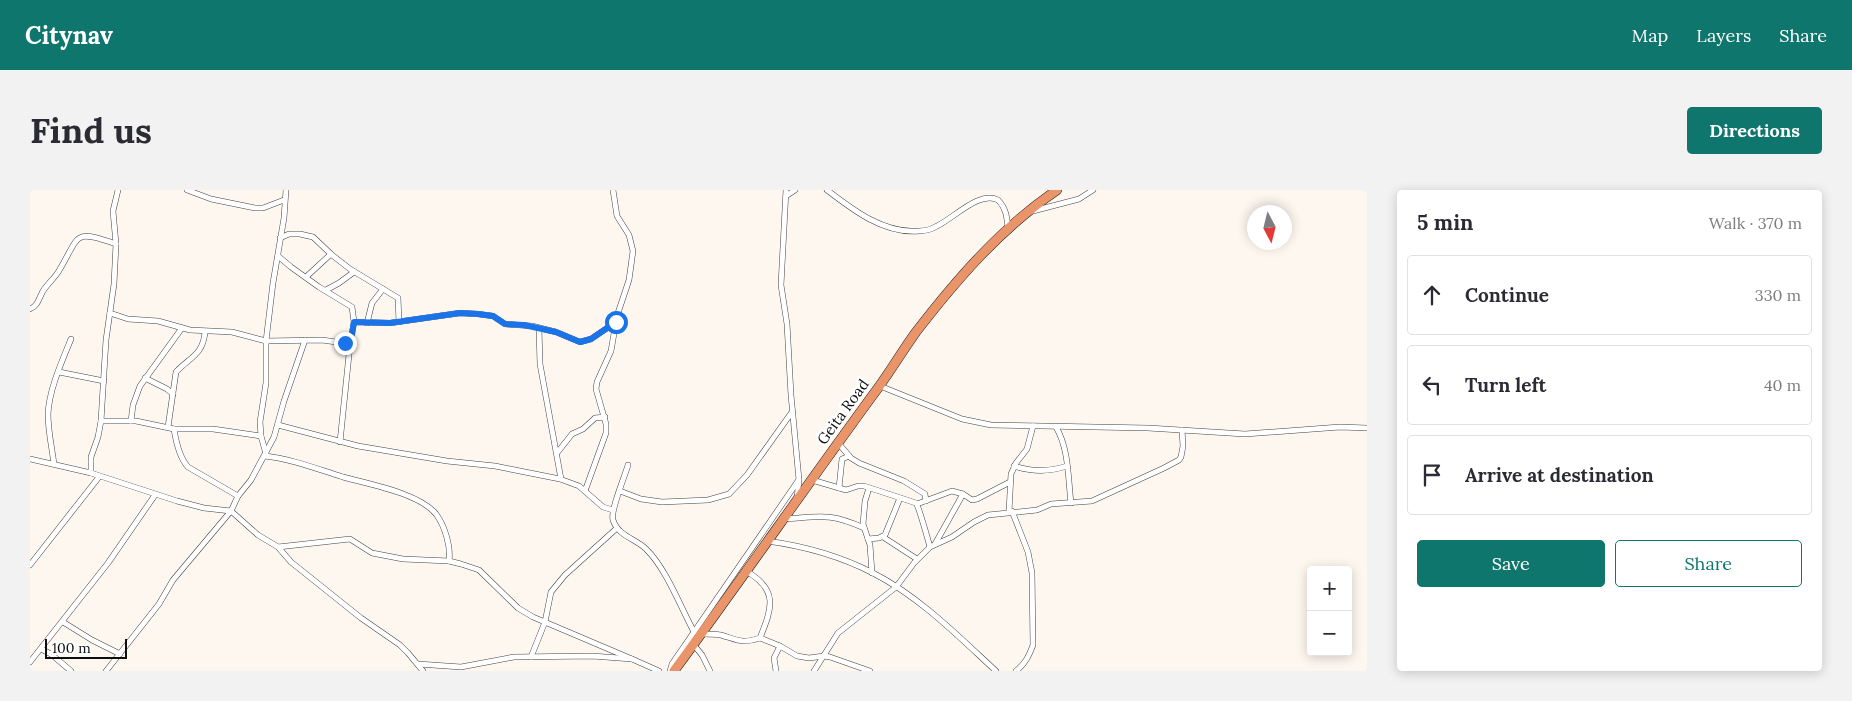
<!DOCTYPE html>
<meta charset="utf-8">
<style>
body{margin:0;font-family:Lora,serif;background:#f2f2f3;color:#2b2b33}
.controls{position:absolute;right:15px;bottom:15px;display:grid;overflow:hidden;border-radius:5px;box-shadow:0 2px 12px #0003}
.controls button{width:45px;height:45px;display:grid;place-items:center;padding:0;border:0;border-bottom:1px solid #e1e1e2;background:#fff;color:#2b2b33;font:25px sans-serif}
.compass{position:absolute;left:1217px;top:15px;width:45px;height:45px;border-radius:50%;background:#fff;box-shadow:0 2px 12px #0003;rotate:173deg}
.scale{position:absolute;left:15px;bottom:12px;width:82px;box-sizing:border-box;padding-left:5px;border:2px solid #0e0e0e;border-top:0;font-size:14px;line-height:18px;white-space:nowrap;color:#0e0e0e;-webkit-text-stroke:4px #fff;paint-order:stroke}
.stop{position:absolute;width:15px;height:15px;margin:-11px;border:4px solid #1a73e8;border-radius:50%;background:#fff}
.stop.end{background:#1a73e8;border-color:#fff;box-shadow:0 1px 5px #0008}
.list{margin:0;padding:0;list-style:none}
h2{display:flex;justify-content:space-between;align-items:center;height:65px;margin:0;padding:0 20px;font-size:21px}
h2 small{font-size:16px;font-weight:400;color:#7c7c81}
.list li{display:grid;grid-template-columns:32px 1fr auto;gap:15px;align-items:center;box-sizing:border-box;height:80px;margin:0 10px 10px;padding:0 10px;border:1px solid #e1e1e2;border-radius:5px}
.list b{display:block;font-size:19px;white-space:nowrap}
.list em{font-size:16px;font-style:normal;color:#7c7c81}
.actions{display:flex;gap:10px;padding:15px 20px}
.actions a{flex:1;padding:11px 0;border:1px solid #0f766e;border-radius:5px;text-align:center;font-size:18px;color:#0f766e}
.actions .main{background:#0f766e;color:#fff}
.icon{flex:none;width:28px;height:28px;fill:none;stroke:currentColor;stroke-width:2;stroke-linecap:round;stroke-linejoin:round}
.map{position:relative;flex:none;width:1337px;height:481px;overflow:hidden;border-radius:5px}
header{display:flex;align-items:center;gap:30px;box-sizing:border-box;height:70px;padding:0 25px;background:#0f766e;color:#fff}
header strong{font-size:24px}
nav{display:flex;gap:28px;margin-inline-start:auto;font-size:18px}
.intro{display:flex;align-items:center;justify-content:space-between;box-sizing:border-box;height:120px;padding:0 30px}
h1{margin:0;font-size:35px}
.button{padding:12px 22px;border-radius:5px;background:#0f766e;color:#fff;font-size:18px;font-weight:700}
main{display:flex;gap:30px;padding:0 30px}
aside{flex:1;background:#fff;border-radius:5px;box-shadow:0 2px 12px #0003}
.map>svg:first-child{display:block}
</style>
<header>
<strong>Citynav</strong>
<nav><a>Map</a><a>Layers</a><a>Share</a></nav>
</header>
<div class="intro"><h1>Find us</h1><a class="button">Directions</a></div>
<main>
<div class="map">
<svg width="1337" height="481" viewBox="0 0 1337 481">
<rect width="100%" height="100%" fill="#fef7f0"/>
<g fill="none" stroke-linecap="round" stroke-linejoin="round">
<defs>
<g id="minor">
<polyline points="157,0 181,9 225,18 233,18 254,10"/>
<polyline points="756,0 751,95 757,134 761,205 769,290 767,308"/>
<path d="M797,0C823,20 854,44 889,41C894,41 902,39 907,36C924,28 950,0 968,10C976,18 977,27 978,38"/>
<polyline points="756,6 765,0"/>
<polyline points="1003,21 1049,9 1063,0"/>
<polyline points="250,48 259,44 270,44 283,47 302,65 320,79 368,108 369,132"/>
<polyline points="248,66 261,77 289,97 322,117 324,132 320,155 310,252"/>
<polyline points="276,87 301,64"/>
<polyline points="296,100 309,93 324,82"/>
<path d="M0,119C8,116 9,108 13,101C18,93 26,87 30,79C50,45 43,39 86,54"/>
<polyline points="80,123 98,129 128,131 160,140 202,142 236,151 292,150 306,152 320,155"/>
<polyline points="324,132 360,133 430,123 448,124 463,126 475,134 502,136 526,142 550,152 561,149 586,132"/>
<polyline points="337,133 342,113 353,99"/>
<polyline points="509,139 510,174 531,289"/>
<polyline points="29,182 74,191"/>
<polyline points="115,188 137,199 143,204"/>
<polyline points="850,196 932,229 961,235 1118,238 1215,244 1310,237 1337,238"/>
<polyline points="71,231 106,231 144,239 183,239 231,246"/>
<polyline points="101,231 103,215 110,196 152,138"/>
<polyline points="248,235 328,256 417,271 465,276 530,289 549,296 573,317 583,320"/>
<path d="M138,237L146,182C160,167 173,165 175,142"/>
<path d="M1026,237C1039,259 1038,288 1041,313"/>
<path d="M144,239C146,252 149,267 158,277L208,306"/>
<polyline points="808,253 821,268 829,273 874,291 895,304 896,311"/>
<polyline points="527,263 542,244 553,239 565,228 575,227"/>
<polyline points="236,264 231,246 230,232 236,193 236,151 243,93 254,28 256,0"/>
<path d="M235,266C262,269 287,279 313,287C338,294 389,303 406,324C415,336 421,357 419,371"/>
<polyline points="0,269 61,283 147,311 174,318 201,321 228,345 248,357 261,372 331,428 370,455 378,463 393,481"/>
<path d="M24,274C22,258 18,241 18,224C19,200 32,171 41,149"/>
<path d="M598,275C595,286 580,321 583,330C588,346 606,349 616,359C636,378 651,418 664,442"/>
<path d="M984,276C1003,282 1018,282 1037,276"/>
<polyline points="61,283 61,267 68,247 71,231 76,150 84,94 86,54 83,21 88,0"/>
<path d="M782,290L816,300L828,296H834L886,313C889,317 898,350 900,357"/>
<polyline points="809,298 812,269 819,266"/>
<polyline points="839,298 835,311 833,334 840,355 842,383"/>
<polyline points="555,301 576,243 576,234 566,199 567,192 581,161 587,126 599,90 603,61 599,45 587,26 583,0"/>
<polyline points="590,301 611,309 632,312 678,310 699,304 717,285 762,222"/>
<polyline points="887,314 922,301 933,304 942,310 947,309 980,292"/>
<path d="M982,321L998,362L1002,383L1003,455C999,466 995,474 986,481"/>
<polyline points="979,322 981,284 986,273 997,259 1003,236"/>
<path d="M753,329C790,327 798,322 834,338"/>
<polyline points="853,347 887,369"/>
<polyline points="838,349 849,348 855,345 870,308"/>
<path d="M737,351C774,356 810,366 843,383C890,407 928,446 966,481"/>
<polyline points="905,354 933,304"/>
<polyline points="248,357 320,349 342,363 373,369 419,371 431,374 449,380 488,418 503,427 602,469"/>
<polyline points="0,375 69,287"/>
<polyline points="33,432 62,450 90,464"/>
<path d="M670,444C677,444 684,444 691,445C708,450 711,454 730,448C742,418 749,400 716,381"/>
<polyline points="730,448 750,456 767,466 779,468 794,466 800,467 840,481"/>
<polyline points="663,454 672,465 680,481"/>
<polyline points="11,459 21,464 41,481"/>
<polyline points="501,467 515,432 521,402 535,385 587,338"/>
<polyline points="0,472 78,373 125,305"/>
<polyline points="388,474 431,477 484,467 562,466 602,469 629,481"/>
<polyline points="76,481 129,414 143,390 201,321 208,306 221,290 244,247 254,211 275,150"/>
<polyline points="640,481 642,474 768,291"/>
<polyline points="746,481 744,468 750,456"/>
<polyline points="784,481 808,443 866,397 884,373 900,357 922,347 944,332 958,325 1007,320 1021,314 1062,311 1134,278 1149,270 1151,267 1153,256 1152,240"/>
</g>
<path id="trunk" d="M644,481C713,387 779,292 848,198C861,180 873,160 886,142C927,89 971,38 1027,0"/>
</defs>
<!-- minor casing -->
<use href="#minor" stroke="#414141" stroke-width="6"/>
<!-- trunk casing -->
<use href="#trunk" stroke="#1f1f1f" stroke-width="10"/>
<!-- minor -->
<use href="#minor" stroke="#fff" stroke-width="5"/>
<!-- trunk -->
<use href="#trunk" stroke="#ea946a" stroke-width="9"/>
</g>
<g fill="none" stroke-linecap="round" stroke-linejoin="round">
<!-- route -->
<polyline stroke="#1a73e8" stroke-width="6" points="315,153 320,156 324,132 360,133 430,123 448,124 463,126 475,134 494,135 526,142 550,152 561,149 586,132"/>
</g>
<g text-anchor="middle" stroke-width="5" stroke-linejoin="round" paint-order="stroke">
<!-- street labels -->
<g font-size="15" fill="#0e0e0e" stroke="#fff">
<text transform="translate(813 222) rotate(-54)" y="5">Geita Road</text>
</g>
</g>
</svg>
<div class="controls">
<button>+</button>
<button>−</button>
</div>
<svg class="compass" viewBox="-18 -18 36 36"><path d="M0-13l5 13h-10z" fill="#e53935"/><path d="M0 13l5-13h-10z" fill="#7c7c81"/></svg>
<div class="scale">100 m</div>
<div class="stop" style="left:586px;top:132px"></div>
<div class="stop end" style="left:315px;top:153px"></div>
</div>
<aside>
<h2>5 min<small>Walk · 370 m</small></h2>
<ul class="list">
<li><svg class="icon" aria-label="ahead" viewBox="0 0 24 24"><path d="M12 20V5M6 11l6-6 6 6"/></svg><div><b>Continue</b></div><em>330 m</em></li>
<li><svg class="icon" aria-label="left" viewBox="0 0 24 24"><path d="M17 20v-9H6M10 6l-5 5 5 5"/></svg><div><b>Turn left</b></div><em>40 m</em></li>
<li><svg class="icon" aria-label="arrive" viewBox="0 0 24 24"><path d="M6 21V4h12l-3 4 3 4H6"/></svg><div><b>Arrive at destination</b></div></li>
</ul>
<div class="actions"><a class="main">Save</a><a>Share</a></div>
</aside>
</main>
